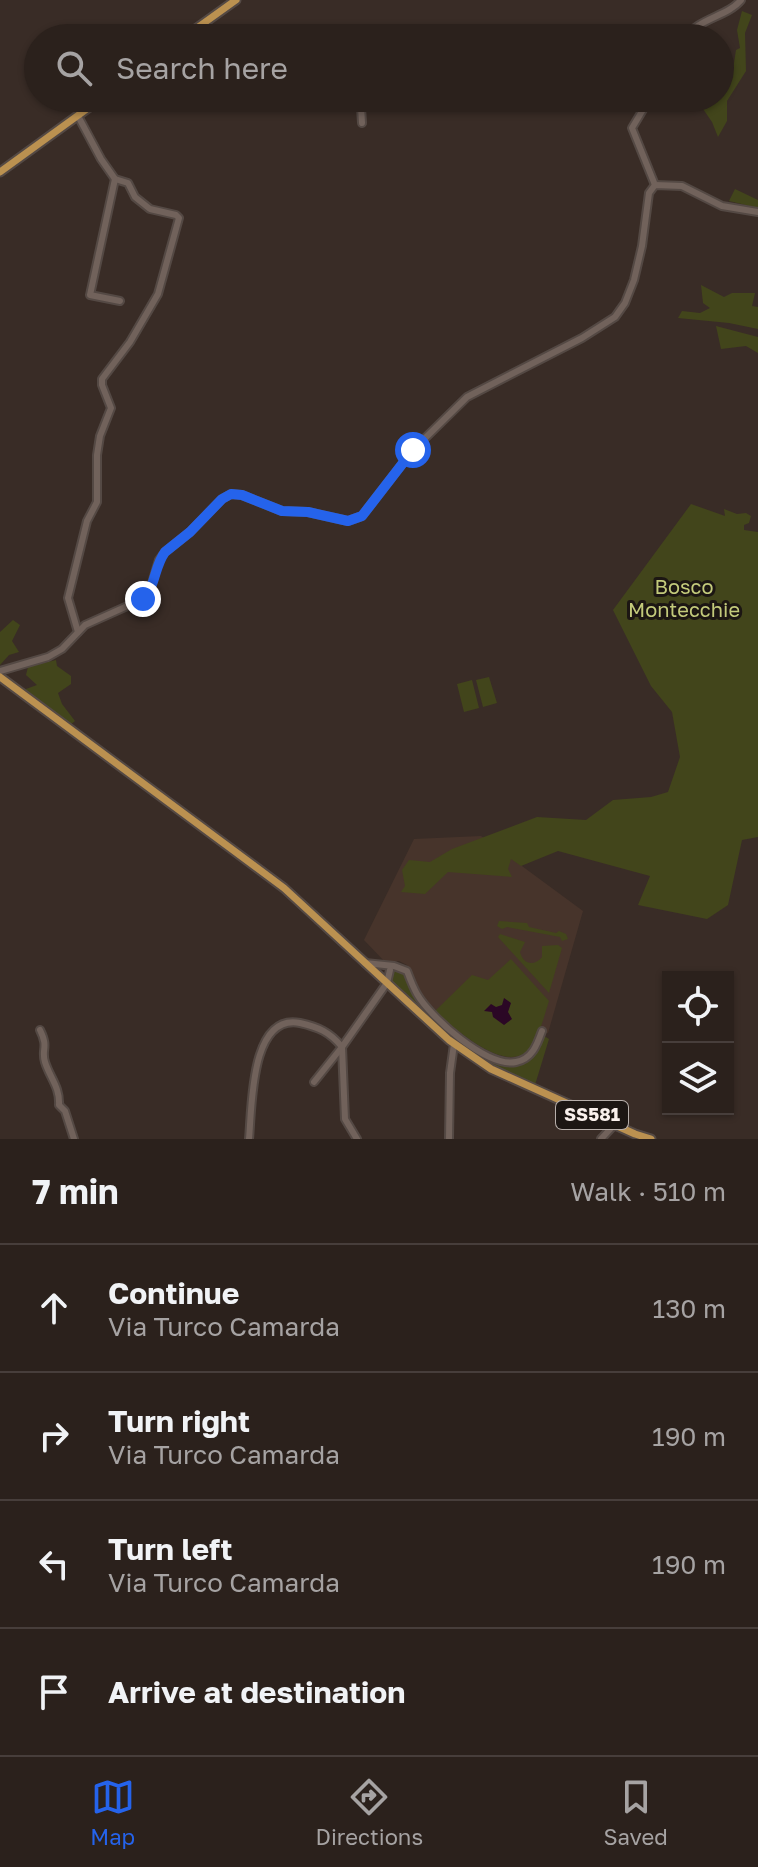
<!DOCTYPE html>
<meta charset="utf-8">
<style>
body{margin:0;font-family:"Golos Text",sans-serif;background:#332925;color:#f1f3f6}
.controls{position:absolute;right:24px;bottom:24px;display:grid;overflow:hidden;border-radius:0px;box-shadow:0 2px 6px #0004}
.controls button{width:72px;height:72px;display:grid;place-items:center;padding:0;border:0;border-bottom:2px solid #473e3b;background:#2b211c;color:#f1f3f6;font:40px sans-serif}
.stop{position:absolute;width:24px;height:24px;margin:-18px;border:6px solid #2563eb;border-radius:50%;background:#fff}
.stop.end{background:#2563eb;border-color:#fff;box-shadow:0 2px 8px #0008}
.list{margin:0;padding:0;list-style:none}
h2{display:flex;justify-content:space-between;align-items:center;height:104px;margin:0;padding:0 32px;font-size:34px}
h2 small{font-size:26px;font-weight:400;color:#a6a3a3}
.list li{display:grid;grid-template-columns:52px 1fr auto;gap:24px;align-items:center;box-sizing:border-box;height:128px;padding:0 32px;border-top:2px solid #473e3b}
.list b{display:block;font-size:30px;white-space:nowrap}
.list p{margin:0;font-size:26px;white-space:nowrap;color:#a6a3a3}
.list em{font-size:26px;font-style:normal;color:#a6a3a3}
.icon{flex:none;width:44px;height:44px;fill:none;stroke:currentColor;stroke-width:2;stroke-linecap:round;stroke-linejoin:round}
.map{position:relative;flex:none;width:758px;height:1139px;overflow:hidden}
.search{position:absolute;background:#2b211c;box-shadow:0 2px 6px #0004;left:24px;right:24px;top:24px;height:88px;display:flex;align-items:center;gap:20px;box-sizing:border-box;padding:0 28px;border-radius:44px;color:#a6a3a3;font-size:30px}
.sheet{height:616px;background:#2b211c}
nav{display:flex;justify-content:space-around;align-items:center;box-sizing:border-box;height:112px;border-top:2px solid #473e3b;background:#2b211c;font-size:22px;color:#a6a3a3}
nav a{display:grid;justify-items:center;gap:4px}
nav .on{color:#2563eb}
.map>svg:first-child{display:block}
</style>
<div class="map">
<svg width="758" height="1139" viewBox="0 0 758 1139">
<rect width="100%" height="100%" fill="#392c26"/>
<!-- built -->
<polygon fill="#47342b" points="481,836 583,911 548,1033 538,1032 531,1047 520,1056 509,1058 482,1047 454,1028 424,998 407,965 399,961 386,963 364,940 414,839"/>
<!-- green -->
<g fill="#42451b">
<polygon points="742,11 752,15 745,33 746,71 727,101 727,121 718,137 712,122 699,103 665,98 720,98 720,61 724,57 730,63 724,75 731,82 736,50 740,48 737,30"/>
<polygon points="735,189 758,200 758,208 729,201"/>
<polygon points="701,285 724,297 732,293 755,293 752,306 758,307 758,329 729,323 678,318 682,311 700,313 710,308 703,303"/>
<polygon points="716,326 758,337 758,353 746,346 721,349"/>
<polygon points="691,504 725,516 724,509 737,514 746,513 751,516 749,523 744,525 744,530 758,532 758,837 742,840 728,905 707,919 638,905 650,876 558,851 521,866 511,859 508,869 512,877 448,872 425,894 401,892 405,886 402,870 409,860 430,862 452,849 537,817 586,820 613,800 651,797 668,792 680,757 672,712 651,686 613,610"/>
<polygon points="13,620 20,625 12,641 19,652 9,655 0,665 0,632"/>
<polygon points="56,660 57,666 71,676 71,684 58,693 62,704 75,721 70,725 25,692 26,689 37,685 26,675 28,667"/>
<polygon points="489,677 497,703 483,707 476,680"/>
<polygon points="472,680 479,708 464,712 457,684"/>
<polygon points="499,921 527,923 529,927 556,933 559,931 566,934 568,939 562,941 560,937 507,927 502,929 497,926"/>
<path d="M500,934L525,942L520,952C523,964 534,967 542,957V946L558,945L562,948L549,993L498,937Z"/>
<path d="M511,959L549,1001C544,1016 540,1035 530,1048C507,1077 454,1028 435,1011L472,975L488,980Z"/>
<polygon points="394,970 401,970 422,1008 391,981"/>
<path d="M544,1036L549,1039L535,1085L489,1064L464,1046C496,1065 527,1080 544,1036Z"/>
</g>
<!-- water -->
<polygon fill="#2b0725" points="504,998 511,1003 508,1012 512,1019 504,1025 493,1017 492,1012 484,1011 491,1004 496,1007 502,1005"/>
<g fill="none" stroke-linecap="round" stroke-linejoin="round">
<defs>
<g id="minor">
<path d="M686,38C698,18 727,17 741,0"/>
<polyline points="339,98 361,107 362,123"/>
<polyline points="650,98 632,128 655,185"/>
<polyline points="78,116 101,159 115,179 128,183 135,197 150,209 176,215 179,218 158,294 130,342 102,379 102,385 111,408 100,436 97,455 97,502 87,521 68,598 78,632"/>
<polyline points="115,179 90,295 120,301"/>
<polyline points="0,671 48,657 62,649 85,625 143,599 150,590 159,560 165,552 190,532 222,499 231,494 242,495 282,511 308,512 348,521 362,516 413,450 467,397 582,338 615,317 625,303 634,280 642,246 649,193 655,185 682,186 722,206 758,212"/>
<path d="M365,963L394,966L407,971C410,979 413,987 417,994C430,1017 487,1068 516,1062C532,1059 537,1045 542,1031"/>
<path d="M40,1030C49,1048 41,1049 45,1062C50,1078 60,1087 59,1105L65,1111L74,1139"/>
<path d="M249,1139C252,1108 250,1013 300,1023C318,1027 330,1032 342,1047L314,1082"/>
<polyline points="357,1139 345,1119 342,1047 387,983 390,970"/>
<polyline points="449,1139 450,1073 454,1044"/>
<polyline points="601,1139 614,1125"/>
</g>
<g id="major">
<polyline points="183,38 236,0"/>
<polyline points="0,172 102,98"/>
<polyline points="0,677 284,888 449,1040 491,1069 635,1134 651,1139"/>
</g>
</defs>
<!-- minor casing -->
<use href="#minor" stroke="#544944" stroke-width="10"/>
<!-- major casing -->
<use href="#major" stroke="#544944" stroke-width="11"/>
<!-- minor -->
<use href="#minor" stroke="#71625b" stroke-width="6"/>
<!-- major -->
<use href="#major" stroke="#bb9150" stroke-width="7"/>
</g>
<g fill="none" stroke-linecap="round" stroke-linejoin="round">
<!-- route -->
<path stroke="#2563eb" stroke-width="10" d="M143,599C156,586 154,567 165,552L190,532L222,499L231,494L242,495L282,511L308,512L348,521L362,516L413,450"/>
</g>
<g text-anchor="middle" stroke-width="6" stroke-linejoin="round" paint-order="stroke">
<!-- shield labels -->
<rect fill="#1c1613" stroke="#b7afab" stroke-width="2" x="556" y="1101" width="72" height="28" rx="6"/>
<g font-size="18" font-weight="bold" fill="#f9f0ec">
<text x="592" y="1121">SS581</text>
</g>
<!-- park labels -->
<g font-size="20" fill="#c3ca7b" stroke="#1c1613">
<text x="684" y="594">Bosco<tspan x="684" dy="23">Montecchie</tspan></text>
</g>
</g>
</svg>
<div class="controls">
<button><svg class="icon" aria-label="locate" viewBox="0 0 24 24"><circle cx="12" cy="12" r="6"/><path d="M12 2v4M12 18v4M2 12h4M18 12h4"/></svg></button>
<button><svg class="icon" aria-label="layers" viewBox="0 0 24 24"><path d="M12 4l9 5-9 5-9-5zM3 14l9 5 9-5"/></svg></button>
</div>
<div class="stop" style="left:413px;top:450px"></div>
<div class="stop end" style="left:143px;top:599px"></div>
<div class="search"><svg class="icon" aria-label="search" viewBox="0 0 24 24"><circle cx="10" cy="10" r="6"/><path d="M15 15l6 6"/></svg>Search here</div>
</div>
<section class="sheet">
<h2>7 min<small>Walk · 510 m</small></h2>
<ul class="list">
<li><svg class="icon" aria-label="ahead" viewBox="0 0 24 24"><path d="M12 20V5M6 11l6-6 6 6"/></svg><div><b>Continue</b><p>Via Turco Camarda</p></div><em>130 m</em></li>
<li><svg class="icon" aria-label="right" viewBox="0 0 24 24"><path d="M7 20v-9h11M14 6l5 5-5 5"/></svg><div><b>Turn right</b><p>Via Turco Camarda</p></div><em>190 m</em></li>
<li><svg class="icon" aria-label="left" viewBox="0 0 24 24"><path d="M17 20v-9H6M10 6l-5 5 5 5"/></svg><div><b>Turn left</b><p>Via Turco Camarda</p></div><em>190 m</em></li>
<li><svg class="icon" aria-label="arrive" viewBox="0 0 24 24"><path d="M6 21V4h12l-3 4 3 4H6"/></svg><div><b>Arrive at destination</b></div></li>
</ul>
</section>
<nav>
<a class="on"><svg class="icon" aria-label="map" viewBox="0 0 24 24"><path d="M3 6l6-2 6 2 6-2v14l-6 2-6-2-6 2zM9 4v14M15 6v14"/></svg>Map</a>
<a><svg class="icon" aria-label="directions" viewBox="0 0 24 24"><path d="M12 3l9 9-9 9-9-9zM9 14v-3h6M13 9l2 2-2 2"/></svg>Directions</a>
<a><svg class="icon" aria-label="saved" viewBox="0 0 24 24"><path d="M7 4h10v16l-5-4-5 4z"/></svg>Saved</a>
</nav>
